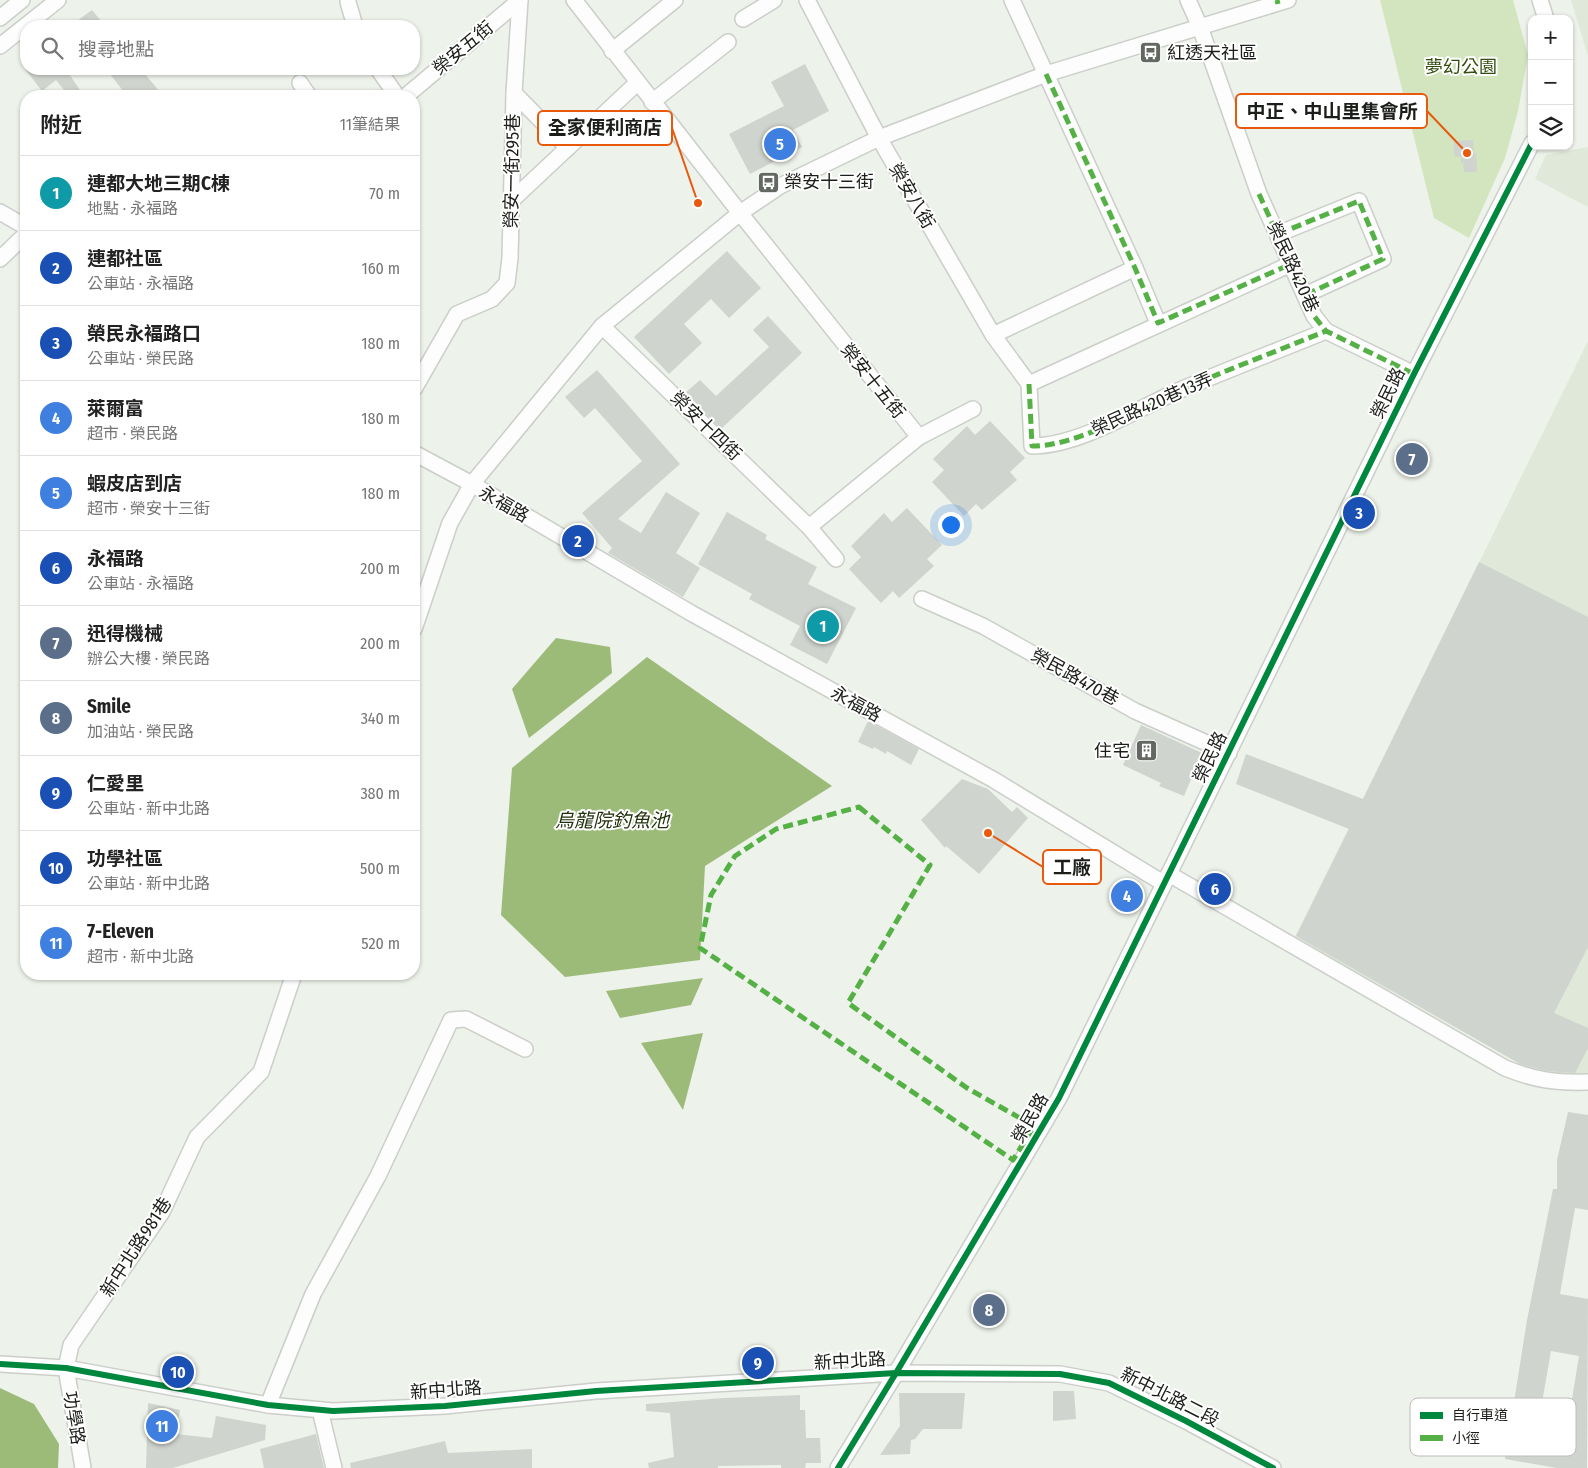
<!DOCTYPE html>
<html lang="zh-TW">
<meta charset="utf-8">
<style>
body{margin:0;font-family:"Fira Sans Condensed","Noto Sans TC",sans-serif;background:#f2f2f2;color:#222}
.controls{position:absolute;right:15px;top:15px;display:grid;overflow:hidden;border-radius:10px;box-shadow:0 1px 4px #0004}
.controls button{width:45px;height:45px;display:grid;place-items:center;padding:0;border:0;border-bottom:1px solid #e0e0e0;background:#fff;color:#222;font:25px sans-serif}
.you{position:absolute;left:950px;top:524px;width:18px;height:18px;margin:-12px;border:4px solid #fff;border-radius:50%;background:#1a73e8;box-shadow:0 0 0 8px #1a73e833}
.badge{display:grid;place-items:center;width:32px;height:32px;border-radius:50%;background:#db2777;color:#fff;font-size:16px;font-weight:700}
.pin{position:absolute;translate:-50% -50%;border:2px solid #fff;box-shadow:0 1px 5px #0006}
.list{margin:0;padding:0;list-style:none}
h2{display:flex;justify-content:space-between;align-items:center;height:65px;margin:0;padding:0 20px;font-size:21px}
h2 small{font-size:16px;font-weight:400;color:#767676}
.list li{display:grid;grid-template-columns:32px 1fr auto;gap:15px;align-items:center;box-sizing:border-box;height:75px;padding:0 20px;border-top:1px solid #e0e0e0}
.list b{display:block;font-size:19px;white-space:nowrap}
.list p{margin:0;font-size:16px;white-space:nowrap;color:#767676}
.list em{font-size:16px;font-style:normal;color:#767676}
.icon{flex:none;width:28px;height:28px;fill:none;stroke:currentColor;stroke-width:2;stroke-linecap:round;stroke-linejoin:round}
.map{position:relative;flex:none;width:1588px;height:1468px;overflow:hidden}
.search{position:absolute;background:#fff;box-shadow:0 1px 4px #0004;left:20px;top:20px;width:400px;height:55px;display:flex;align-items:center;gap:12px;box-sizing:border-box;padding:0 18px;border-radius:20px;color:#767676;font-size:19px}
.panel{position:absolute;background:#fff;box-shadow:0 1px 4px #0004;left:20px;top:90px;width:400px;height:890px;border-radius:20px}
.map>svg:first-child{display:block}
</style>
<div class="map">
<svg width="1588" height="1468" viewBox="0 0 1588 1468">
<rect width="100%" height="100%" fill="#edf2ea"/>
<!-- built -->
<g fill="#e0e8d9">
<polygon points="1571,0 1588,0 1588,56"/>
<polygon points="1588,147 1588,207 1535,179 1546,155"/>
<polygon points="1588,341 1588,1074 1573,1077 1534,1072 1295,937"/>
</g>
<!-- green -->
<polygon fill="#d2e5bf" points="1380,0 1513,0 1528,55 1518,111 1505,158 1469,238 1434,218"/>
<!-- water -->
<g fill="#9cbb79">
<polygon points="556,638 610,647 612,673 529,738 512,689"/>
<polygon points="647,657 832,786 705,866 700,960 565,977 501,915 512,768"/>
<polygon points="703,978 691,1005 620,1018 606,991"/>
<polygon points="703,1033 683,1110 641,1043"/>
<polygon points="0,1388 34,1404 59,1444 58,1468 0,1468"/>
</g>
<!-- building -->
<g fill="#d0d4ce" fill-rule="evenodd">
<polygon points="92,10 105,26 70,26"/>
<polygon points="805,64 829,111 793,130 802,147 750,174 729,134 784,106 771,82"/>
<polygon points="25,69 71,69 67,71 84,96 69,96 56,80 42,91"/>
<polygon points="106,69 141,69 163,96 127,96"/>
<polygon points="1473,140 1474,153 1476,153 1477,172 1464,172 1463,163 1461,163 1461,157 1454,156 1454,141"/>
<polygon points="727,251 761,288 729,318 711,299 684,324 702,343 669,374 634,337"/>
<polygon points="768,316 802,353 721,429 685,393 700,380 716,396 769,347 753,330"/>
<polygon points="597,370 680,464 618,519 641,533 666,492 700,513 676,553 700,568 683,597 608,553 612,548 582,513 642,461 595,408 584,418 565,397"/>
<polygon points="990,421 1025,458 1010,472 1017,480 982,510 976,504 964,516 932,482 944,470 933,459 967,426 975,435"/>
<polygon points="907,508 942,545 927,559 934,566 899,598 893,591 881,603 849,569 861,557 851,546 884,513 892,522"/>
<polygon points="727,512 767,535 765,539 817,567 808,584 856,608 827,664 790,645 800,626 749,599 752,594 698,564"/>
<polygon points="1479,562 1588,617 1588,947 1554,1013 1588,1028 1588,1048 1575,1073 1547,1071 1520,1064 1296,936 1349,829 1236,784 1246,754 1363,799"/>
<polygon points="868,721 919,749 911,765 887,751 886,754 874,747 873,749 858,742"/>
<polygon points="1141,725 1202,753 1184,796 1159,786 1161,783 1123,765"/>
<polygon points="962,779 988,789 1012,812 1017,807 1028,818 979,874 946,846 945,848 921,820"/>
<path d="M1568,1112L1588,1115V1210L1575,1208L1560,1294L1588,1299L1587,1468H1557L1505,1459L1527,1320L1553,1189H1557V1160ZM1551,1351L1579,1356L1565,1442L1536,1437Z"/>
<polygon points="1053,1391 1074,1391 1076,1419 1053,1421"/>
<polygon points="899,1393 965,1393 962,1429 923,1429 915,1439 911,1440 910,1454 880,1455 900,1426"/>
<polygon points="800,1395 800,1410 805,1410 806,1438 820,1438 821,1463 806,1463 805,1468 781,1468 781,1465 718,1466 718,1468 649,1468 648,1463 674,1457 670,1413 646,1411 646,1404 724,1398"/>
<polygon points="148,1403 180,1410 176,1434 212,1438 216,1416 266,1425 265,1440 173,1468 146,1468"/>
<polygon points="316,1434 324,1468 264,1468 260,1449"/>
<polygon points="445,1441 448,1453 532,1449 532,1468 351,1468 350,1463"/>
</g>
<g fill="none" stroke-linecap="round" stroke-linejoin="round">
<defs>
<g id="minor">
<polyline points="574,0 740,213 919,437"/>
<polyline points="807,0 879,138 993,335 1029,384"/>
<polyline points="1012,0 1135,268 1158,323"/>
<polyline points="1188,0 1200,27 1259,194 1314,316 1326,331 1414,374"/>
<polyline points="1540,0 1546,19"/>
<polyline points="348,2 355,26"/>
<polyline points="0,18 22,0"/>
<polyline points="743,19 774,0"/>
<polyline points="0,46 58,0"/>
<polyline points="612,51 675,0"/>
<polyline points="378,69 397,96"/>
<polyline points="300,83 309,96"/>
<polyline points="514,93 568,148"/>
<polyline points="406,96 520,0"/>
<polyline points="652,102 728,42"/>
<polyline points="511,201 637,83"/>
<polyline points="0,212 26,227"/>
<polyline points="1278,234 1359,201 1383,259 1305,295"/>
<polyline points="0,259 26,234"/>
<polyline points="602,326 809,527 836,559"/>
<polyline points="993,335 1135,268"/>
<path d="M1029,384L1032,446C1079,446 1135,410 1178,391C1227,370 1277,351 1326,331"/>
<polyline points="1029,384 1291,264"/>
<polyline points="414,389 457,314 492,299 507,283 510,258 514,93 520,0"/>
<path d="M414,453L472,484L691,613L994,780L1163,883L1169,874L1505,1068C1535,1080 1555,1083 1588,1082"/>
<polyline points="809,527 919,437 973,409"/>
<polyline points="922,599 983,626 1135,711 1229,753"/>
<polyline points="414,629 450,523 472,484 602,326 740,213 780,186 879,138 1046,74 1288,0"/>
<polyline points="0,1364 66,1368 268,1405 333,1411 445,1406 596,1391 896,1373 1060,1374 1109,1383 1186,1421 1273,1468"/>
<polyline points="268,1405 313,1294 378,1176 451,1020 466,1019 525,1049"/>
<polyline points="320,1410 334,1468"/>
<polyline points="83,1468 66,1368 71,1345 162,1212 197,1137 261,1072 294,974"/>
<polyline points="838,1468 896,1373 1059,1098 1414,374 1532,143"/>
</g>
</defs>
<!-- minor casing -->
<use href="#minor" stroke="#cbcec9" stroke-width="18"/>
<!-- minor -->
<use href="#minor" stroke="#fcfdfc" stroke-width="15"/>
<!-- quiet -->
<g stroke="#55b145" stroke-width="5" stroke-dasharray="10 5" stroke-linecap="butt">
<polyline points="1277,0 1278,4"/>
<polyline points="1046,74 1135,268 1158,323 1291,264"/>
<polyline points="1259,194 1314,316 1326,331 1414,374"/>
<polyline points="1278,234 1359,201 1383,259 1305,295"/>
<path d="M1029,384L1032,446C1079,446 1135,410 1178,391C1227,370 1277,351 1326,331"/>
<polygon points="859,807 930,865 848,1003 967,1088 1034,1126 1013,1160 700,948 711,895 735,856 776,829"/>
</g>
<defs>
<g id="cycleway">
<polyline points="0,1364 66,1368 268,1405 333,1411 445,1406 596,1391 896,1373 1060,1374 1109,1383 1186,1421 1273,1468"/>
<polyline points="838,1468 896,1373 1059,1098 1414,374 1532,143"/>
</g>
</defs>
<!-- cycleway casing -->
<use href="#cycleway" stroke="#fff" stroke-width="9"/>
<!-- cycleway -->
<use href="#cycleway" stroke="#00873e" stroke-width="6"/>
</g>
<!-- icons -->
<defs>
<symbol id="bus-square" viewBox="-11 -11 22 22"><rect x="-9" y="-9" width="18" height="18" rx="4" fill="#646862" stroke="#fff"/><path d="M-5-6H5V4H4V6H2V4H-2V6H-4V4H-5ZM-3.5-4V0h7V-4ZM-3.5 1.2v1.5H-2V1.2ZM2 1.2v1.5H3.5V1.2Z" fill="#fff"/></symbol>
<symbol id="building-square" viewBox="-11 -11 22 22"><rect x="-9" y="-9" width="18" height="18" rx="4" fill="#646862" stroke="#fff"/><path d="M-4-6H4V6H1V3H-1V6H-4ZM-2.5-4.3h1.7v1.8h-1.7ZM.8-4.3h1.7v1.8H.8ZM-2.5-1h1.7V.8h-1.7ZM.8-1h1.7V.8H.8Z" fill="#fff"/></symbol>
</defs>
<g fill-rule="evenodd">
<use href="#bus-square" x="1138" y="40" width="25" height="25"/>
<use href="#bus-square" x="756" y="170" width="25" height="25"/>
<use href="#building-square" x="1134" y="738" width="25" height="25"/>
</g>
<g text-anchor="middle" stroke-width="4" stroke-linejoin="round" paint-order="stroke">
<!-- street labels -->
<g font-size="18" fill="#1b1e19" stroke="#fff">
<text transform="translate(463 48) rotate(-40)" y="6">榮安五街</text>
<text transform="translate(512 171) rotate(-89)" y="6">榮安一街295巷</text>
<text transform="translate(912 196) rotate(60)" y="6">榮安八街</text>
<text transform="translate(1293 267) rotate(65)" y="6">榮民路420巷</text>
<text transform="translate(873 381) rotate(51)" y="6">榮安十五街</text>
<text transform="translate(1388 393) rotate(-64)" y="6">榮民路</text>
<text transform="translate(1152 404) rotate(-24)" y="6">榮民路420巷13弄</text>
<text transform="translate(706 426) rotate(44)" y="6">榮安十四街</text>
<text transform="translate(504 504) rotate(30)" y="6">永福路</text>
<text transform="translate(1075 677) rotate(29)" y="6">榮民路470巷</text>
<text transform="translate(856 704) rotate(29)" y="6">永福路</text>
<text transform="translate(1210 757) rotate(-64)" y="6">榮民路</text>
<text transform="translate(1030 1118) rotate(-60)" y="6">榮民路</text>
<text transform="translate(136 1247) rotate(-57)" y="6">新中北路981巷</text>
<text transform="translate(850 1361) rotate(-3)" y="6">新中北路</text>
<text transform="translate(446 1390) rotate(-4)" y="6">新中北路</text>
<text transform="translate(1170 1397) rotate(27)" y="6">新中北路二段</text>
<text transform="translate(74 1418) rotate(81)" y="6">功學路</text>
</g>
<!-- poi labels -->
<g font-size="18" fill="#1b1e19" stroke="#fff" text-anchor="start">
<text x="1167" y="59">紅透天社區</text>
<text x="784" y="188">榮安十三街</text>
<text x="1130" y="757" text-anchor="end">住宅</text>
</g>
<!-- park labels -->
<g font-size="18" fill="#324d0b" stroke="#fff">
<text x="1461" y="73">夢幻公園</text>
</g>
<!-- water labels -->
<g font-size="19" font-style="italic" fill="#20310b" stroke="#fff">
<text x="612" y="827">烏龍院釣魚池</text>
</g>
</g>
<!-- legend -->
<rect x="1410" y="1398" width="166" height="58" rx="8" fill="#fff" stroke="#bbbcba" stroke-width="1"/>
<rect x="1420" y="1412" width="23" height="7" fill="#00873e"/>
<rect x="1420" y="1435" width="23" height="6" fill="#55b145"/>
<g font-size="14" fill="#1b1e19">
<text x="1452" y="1420">自行車道</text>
<text x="1452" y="1443">小徑</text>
</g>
<!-- callouts -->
<path fill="none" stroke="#e8590c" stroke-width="2" d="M1467 153L1427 111M698 203L672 128M988 833L1043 867"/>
<g fill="#e8590c" stroke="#fff" stroke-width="2">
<circle cx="1467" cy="153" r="5"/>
<circle cx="698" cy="203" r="5"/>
<circle cx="988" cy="833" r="5"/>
</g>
<g fill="#fff" stroke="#e8590c" stroke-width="2">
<rect x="1236" y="94" width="191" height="34" rx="5"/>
<rect x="538" y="111" width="134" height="34" rx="5"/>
<rect x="1043" y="850" width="58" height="34" rx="5"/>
</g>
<g font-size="19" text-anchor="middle" font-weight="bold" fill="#1b1e19">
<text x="1332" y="118">中正、中山里集會所</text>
<text x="605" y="134">全家便利商店</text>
<text x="1072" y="874">工廠</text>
</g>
</svg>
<div class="controls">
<button>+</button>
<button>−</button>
<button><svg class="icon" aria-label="layers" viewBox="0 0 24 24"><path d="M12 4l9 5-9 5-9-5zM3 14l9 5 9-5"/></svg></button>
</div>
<div class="you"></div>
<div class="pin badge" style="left:823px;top:626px;background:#0f9aa8">1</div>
<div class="pin badge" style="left:578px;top:541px;background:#1a4fb4">2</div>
<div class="pin badge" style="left:1359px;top:513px;background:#1a4fb4">3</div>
<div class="pin badge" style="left:1127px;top:896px;background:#3f7fe0">4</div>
<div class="pin badge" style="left:780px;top:144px;background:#3f7fe0">5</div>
<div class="pin badge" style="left:1215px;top:889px;background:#1a4fb4">6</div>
<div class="pin badge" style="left:1412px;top:459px;background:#5c6f8a">7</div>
<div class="pin badge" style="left:989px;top:1310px;background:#5c6f8a">8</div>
<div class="pin badge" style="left:758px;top:1363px;background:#1a4fb4">9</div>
<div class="pin badge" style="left:178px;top:1372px;background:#1a4fb4">10</div>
<div class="pin badge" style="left:162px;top:1426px;background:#3f7fe0">11</div>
<div class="search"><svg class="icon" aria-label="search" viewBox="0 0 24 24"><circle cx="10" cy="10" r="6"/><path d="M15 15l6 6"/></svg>搜尋地點</div>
<section class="panel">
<h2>附近<small>11筆結果</small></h2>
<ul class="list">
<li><span class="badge" style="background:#0f9aa8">1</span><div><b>連都大地三期C棟</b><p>地點 · 永福路</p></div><em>70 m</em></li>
<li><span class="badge" style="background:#1a4fb4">2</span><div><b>連都社區</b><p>公車站 · 永福路</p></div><em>160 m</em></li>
<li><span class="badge" style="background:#1a4fb4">3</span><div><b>榮民永褔路口</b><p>公車站 · 榮民路</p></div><em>180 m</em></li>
<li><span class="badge" style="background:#3f7fe0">4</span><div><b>萊爾富</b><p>超市 · 榮民路</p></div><em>180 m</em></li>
<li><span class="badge" style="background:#3f7fe0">5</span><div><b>蝦皮店到店</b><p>超市 · 榮安十三街</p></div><em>180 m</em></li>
<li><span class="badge" style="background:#1a4fb4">6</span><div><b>永福路</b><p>公車站 · 永福路</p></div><em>200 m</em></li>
<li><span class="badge" style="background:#5c6f8a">7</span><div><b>迅得機械</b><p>辦公大樓 · 榮民路</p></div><em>200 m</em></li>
<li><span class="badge" style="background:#5c6f8a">8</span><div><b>Smile</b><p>加油站 · 榮民路</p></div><em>340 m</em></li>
<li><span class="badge" style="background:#1a4fb4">9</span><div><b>仁愛里</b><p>公車站 · 新中北路</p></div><em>380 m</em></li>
<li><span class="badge" style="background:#1a4fb4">10</span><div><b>功學社區</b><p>公車站 · 新中北路</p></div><em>500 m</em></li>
<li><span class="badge" style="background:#3f7fe0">11</span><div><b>7-Eleven</b><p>超市 · 新中北路</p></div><em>520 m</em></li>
</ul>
</section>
</div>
